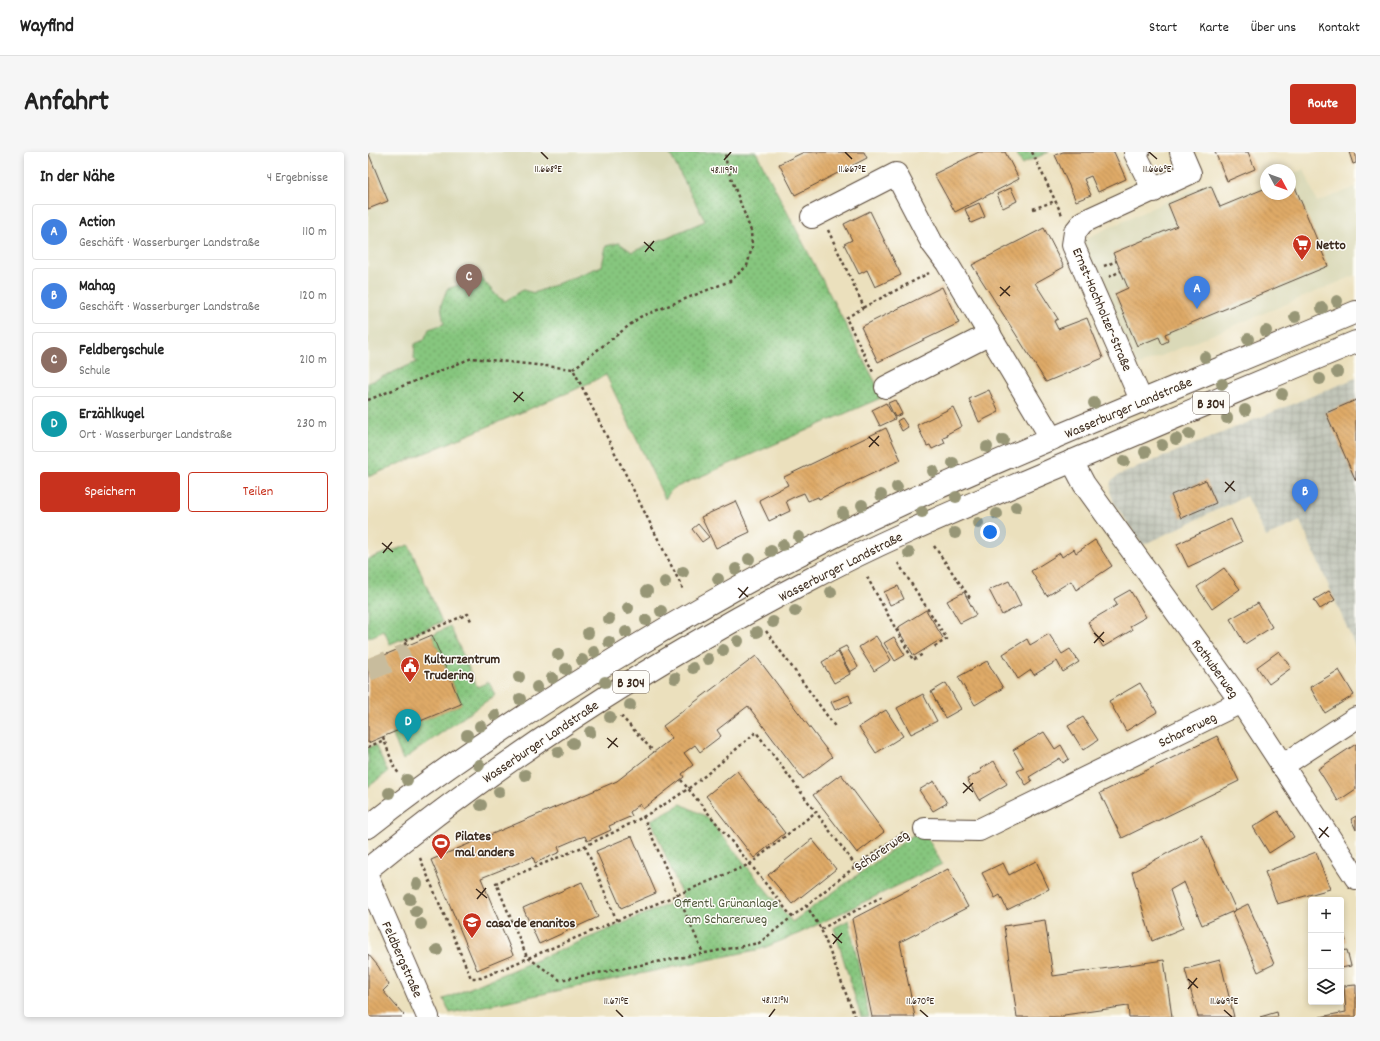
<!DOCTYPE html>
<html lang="de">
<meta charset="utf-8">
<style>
body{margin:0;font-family:Dekko,sans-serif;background:#f6f6f6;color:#222}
.controls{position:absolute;right:12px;bottom:12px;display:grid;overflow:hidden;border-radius:4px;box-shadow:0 2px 6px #0003}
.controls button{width:36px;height:36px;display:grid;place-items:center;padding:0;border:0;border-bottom:1px solid #e0e0e0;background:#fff;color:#222;font:20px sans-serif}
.compass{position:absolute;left:892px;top:12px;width:36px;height:36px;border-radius:50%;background:#fff;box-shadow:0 2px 6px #0003;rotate:131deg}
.you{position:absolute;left:622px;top:380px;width:14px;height:14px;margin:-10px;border:3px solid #fff;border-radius:50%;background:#1a73e8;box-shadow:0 0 0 6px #1a73e833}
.badge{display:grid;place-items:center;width:26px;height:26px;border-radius:50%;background:#c8321e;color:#fff;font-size:13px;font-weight:700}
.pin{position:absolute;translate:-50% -33px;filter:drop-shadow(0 1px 2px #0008)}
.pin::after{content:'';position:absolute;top:21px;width:14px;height:12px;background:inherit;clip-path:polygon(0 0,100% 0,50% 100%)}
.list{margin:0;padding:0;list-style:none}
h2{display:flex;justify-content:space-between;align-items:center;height:52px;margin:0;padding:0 16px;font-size:17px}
h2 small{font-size:13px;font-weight:400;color:#767676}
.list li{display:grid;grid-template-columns:26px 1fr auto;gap:12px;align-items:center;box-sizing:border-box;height:56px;margin:0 8px 8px;padding:0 8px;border:1px solid #e0e0e0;border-radius:4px}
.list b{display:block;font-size:15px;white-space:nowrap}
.list p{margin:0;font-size:13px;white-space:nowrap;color:#767676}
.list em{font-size:13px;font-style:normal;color:#767676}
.actions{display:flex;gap:8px;padding:12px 16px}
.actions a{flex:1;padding:9px 0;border:1px solid #c8321e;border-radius:4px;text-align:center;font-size:14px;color:#c8321e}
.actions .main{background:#c8321e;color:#fff}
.icon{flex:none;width:22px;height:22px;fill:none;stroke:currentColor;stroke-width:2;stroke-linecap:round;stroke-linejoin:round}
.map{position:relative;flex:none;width:988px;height:865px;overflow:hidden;border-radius:4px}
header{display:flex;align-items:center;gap:24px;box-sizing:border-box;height:56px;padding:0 20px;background:#fff;border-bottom:1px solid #e0e0e0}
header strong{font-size:19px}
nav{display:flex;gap:22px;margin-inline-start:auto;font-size:14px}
.intro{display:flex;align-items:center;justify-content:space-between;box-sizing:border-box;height:96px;padding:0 24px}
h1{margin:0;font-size:28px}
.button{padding:10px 18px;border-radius:4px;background:#c8321e;color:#fff;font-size:14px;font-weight:700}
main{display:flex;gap:24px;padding:0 24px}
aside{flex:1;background:#fff;border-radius:4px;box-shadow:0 2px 6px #0003}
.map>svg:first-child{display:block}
</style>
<header>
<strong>Wayfind</strong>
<nav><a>Start</a><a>Karte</a><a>Über uns</a><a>Kontakt</a></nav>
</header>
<div class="intro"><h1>Anfahrt</h1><a class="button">Route</a></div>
<main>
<aside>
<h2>In der Nähe<small>4 Ergebnisse</small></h2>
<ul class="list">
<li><span class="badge" style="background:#3f7fe0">A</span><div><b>Action</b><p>Geschäft · Wasserburger Landstraße</p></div><em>110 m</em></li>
<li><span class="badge" style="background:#3f7fe0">B</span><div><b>Mahag</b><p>Geschäft · Wasserburger Landstraße</p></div><em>120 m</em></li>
<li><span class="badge" style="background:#8d6e63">C</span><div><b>Feldbergschule</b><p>Schule</p></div><em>210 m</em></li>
<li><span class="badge" style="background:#0f9aa8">D</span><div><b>Erzählkugel</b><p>Ort · Wasserburger Landstraße</p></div><em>230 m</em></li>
</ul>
<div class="actions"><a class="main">Speichern</a><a>Teilen</a></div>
</aside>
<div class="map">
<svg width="988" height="865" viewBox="0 0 988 865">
<defs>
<pattern id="industrial-grid" width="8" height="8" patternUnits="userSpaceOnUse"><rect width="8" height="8" fill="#c2c6b9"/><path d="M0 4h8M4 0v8" fill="none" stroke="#a8aa9f"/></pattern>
<pattern id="green-dots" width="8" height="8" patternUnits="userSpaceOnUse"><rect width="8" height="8" fill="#86c67e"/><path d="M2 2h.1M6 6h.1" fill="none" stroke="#6fa167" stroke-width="1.8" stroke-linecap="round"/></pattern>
<pattern id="building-back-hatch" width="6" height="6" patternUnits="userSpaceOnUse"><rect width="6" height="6" fill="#dfaa67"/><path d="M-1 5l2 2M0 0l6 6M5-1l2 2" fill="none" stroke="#b68b54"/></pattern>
</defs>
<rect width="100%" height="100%" fill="#fdfcf7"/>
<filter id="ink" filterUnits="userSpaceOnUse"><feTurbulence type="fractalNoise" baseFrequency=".025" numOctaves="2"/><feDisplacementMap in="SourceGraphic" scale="8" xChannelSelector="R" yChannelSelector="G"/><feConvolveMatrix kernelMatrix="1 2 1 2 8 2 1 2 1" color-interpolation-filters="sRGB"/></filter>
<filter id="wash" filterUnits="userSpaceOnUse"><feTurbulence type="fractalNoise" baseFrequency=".012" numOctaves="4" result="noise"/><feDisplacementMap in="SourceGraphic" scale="16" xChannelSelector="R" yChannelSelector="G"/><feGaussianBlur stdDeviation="0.9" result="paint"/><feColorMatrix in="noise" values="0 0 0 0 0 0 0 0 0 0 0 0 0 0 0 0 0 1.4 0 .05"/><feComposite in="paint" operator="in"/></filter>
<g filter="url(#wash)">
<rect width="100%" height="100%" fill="#ebe0bd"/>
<!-- built -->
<g fill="#dad9b8">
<polygon points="0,0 316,0 354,80 0,231"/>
<polygon points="936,17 949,50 988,35 988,123 769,214 712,89 843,29 854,52 898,33 898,42 922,42 922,23"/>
</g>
<!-- industrial -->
<polygon fill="url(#industrial-grid)" points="988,226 988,496 932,369 898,385 878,344 775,393 746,351 742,339 743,329 751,323"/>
<!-- green -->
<g fill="url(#green-dots)" stroke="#60784e">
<polygon points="301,0 388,0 515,245 304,337 297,347 238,223 204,239 0,325 0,231 49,210 46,207 47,192 56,188 61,177 76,172 73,153 79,137 113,126 130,145 137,149 155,138 166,141 234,114 238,94 251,91 264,100 337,69"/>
<polygon points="648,0 681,0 654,12"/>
<polygon points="41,393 74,470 22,492 16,479 0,486 0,407"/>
<polygon points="82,474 109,535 121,530 127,543 35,608 24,581 93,552 64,483"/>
<polygon points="7,593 20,620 0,635 0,596"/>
<polygon points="313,652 339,665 424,770 545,683 558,683 574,712 432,781 393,797 82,861 76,847 315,746 283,668"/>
<polygon points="481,768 501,865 493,865 466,776"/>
</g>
<g id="blocks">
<!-- building -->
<g fill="url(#building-back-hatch)">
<polygon points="0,0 20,49 0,57"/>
<polygon points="436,0 496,0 499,6 427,43 411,12"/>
<polygon points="611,0 637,0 651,27 587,60 566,22"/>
<polygon points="695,0 746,0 758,27 730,40 723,24 716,27 723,43 708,49 687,3"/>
<polygon points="847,0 880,0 887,17 859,29"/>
<polygon points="981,0 988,0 988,11 985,12"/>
<polygon points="922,23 960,114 797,182 800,189 794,192 791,185 769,194 747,142 760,136 745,101 809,74 800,52 843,34 852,55 898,36 898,42 922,42"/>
<polygon points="643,36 649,49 635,56 629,42"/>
<polygon points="611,51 617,65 603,71 597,57"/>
<polygon points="502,59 533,123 507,135 499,118 491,122 476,92 484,88 476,72"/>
<polygon points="676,76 696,115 667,131 690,167 686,169 690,177 719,166 735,206 678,230 604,113"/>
<polygon points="574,135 591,171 510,210 493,175"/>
<polygon points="621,238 631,260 611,270 601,247"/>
<polygon points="527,248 534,262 527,265 520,251"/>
<polygon points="988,248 988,329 958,261"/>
<polygon points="518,251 527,267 512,274 504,258"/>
<polygon points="585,255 594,274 579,282 580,284 575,286 577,291 564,297 562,293 559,294 549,273"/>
<polygon points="534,266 540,275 534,279 529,269"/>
<polygon points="518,276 533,308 451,347 450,345 440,349 436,341 426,345 418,349 422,359 401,369 391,348 420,333 416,325"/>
<polygon points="838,328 848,351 813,366 803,343"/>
<polygon points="368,349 382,380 348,396 333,365"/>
<polygon points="863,367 874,390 820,415 809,392"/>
<polygon points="330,372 341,385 334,390 324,377"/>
<polygon points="727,388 744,414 708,438 703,429 679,444 663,419 692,401 694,405 706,397 708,401"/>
<polygon points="856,416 872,437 844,457 829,435"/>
<polygon points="641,429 653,453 634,463 621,438"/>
<polygon points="530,434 536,447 522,453 516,440"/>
<polygon points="762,438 778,465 762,474 764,478 735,495 720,470 749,453 746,447"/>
<polygon points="961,439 967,448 952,457 946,448"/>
<polygon points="596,440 608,463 592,471 579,449"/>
<polygon points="890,451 904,475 877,492 862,467"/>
<polygon points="558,458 575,486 546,504 529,476"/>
<polygon points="681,482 694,502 702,497 711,510 695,520 689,509 666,523 663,518 650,527 635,502 659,487 662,493"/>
<polygon points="64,483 93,552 0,591 0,510"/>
<polygon points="508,484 523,508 506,519 491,495"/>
<polygon points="526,485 537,503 527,509 516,491"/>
<polygon points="478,494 490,515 482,520 470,498"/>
<polygon points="911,499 923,516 901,532 889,515"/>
<polygon points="470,500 482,522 466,531 454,510"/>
<polygon points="388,504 464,605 435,627 380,554 349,578 353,584 332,600 327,593 316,601 325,613 314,622 316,625 275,657 272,652 262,660 264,664 241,674 243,678 219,689 217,684 211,686 190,695 192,700 167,711 165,705 113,726 145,803 109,818 63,708 249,629 304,586 295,574"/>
<polygon points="619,509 635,536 607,553 590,525"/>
<polygon points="971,518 986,543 957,561 942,535"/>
<polygon points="578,531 593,557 577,566 563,540"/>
<polygon points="772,531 789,560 758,579 741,549"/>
<polygon points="555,542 569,569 543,582 529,556"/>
<polygon points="481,543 484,551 467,558 463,550"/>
<polygon points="518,558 535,584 508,601 491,575"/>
<polygon points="715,565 730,588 715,598 700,574"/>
<polygon points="676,580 687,597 693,593 701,607 695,611 692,606 661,625 664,629 658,633 649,619 656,616 645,598"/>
<polygon points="849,584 871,629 754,686 732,641"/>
<polygon points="988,592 988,637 970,649 950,617"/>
<polygon points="626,609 639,632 611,648 599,627 614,619 612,617"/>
<polygon points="369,619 417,681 386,706 338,644"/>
<polygon points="473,622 516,680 489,701 445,643"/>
<polygon points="566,629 579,651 565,659 551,638"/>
<polygon points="910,659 926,685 901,701 885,675"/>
<polygon points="988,664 988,678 983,667"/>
<polygon points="834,683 868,758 834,773 816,730 802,738 815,776 784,789 764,720"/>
<polygon points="264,684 288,741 253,756 228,699"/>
<polygon points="444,687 468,717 424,752 400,723"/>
<polygon points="948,700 962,737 909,752 897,720"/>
<polygon points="668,709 681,737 639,758 632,743 627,746 614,721 635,711 641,723"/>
<polygon points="580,717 600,755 532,790 547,865 504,865 484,767"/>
<polygon points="214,730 230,765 171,792 155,756"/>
<polygon points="880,752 906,812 890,820 864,760"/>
<polygon points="677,768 685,824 796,808 804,865 761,865 760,854 696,863 696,865 649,865 636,774"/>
<polygon points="973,775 978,789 973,791"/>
<polygon points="979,798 983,814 973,816 973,799"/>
<polygon points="0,802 10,814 21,833 15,839 36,863 34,865 0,865"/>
<polygon points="852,808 866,865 830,865 817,817"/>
<polygon points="988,833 988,865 952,865 978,860 976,834"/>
<polygon points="909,860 910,865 892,865"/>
</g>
</g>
</g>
<g filter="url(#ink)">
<use href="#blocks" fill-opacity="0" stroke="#554536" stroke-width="1"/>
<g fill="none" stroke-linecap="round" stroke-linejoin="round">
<!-- minor-tunnel -->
<polyline stroke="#c8bc9d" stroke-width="22" stroke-dasharray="22 11" stroke-linecap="butt" points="0,518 42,501"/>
<defs>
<g id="minor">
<polyline points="770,0 767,1 786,39"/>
<polyline points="444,65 528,22 564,91 579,111 684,287"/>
<polyline points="518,235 622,182"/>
<polyline points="774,250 705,93 707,80 715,70 822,21 813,0"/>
<polyline points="704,309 716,332 873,550 988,726"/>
<polyline points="914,614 988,566"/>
<polyline points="557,677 611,678 873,550"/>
<polyline points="0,727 60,865"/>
</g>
<g id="major">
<path d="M0,675C84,609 173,551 265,496C353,443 444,393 538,350C686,283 838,223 988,160"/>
<path d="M0,717C135,606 284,510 439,429C517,387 599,354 681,319C783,276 885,232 988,190"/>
</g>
</defs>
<!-- minor casing -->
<use href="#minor" stroke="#554536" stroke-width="24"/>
<!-- major casing -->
<use href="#major" stroke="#554536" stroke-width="24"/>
<!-- path -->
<g stroke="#554536" stroke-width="2.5" stroke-dasharray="3 3" stroke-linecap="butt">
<polyline points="664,0 695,65"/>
<polyline points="665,57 687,49"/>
<polyline points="460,78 496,155 561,121"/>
<polyline points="736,114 749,109"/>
<polyline points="741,125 753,119"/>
<polyline points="496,155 478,166 506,222"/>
<polyline points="205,217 272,165 362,129 379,114 384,95 383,79 359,15 357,0"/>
<polyline points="0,248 104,206 205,217 315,437"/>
<polyline points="566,394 602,446"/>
<polyline points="530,411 579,487 566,495"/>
<polyline points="499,425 545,508 555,502"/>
<polyline points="398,479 468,576"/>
<polyline points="38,493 36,489 100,462 103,469"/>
<polyline points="253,564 286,600"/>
<polyline points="15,585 26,615 32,623"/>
<polyline points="0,595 16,588"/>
<polyline points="313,628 382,712 424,765"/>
<polyline points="275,664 335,801"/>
<polyline points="217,694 249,769"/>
<polyline points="52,706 103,826 113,826 382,712 449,659"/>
<path d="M488,714L388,580C366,599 344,619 321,636C262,678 194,704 128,731L159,805L192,828L391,791L488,714L537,679"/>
<polyline points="438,753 453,777 487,865"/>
<polyline points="453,777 515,744"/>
</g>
<!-- minor -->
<use href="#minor" stroke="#fff" stroke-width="22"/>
<!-- major -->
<use href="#major" stroke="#fff" stroke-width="22"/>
</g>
<!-- trees -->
<g fill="#979676">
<circle cx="969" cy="149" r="6"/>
<circle cx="954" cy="156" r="6"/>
<circle cx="927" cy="165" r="6"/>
<circle cx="898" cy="179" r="6"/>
<circle cx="880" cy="187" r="6"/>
<circle cx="837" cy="205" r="6"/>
<circle cx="969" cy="220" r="6"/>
<circle cx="952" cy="227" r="6"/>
<circle cx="854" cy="232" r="6"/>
<circle cx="914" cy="242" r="6"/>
<circle cx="726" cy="251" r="6"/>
<circle cx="877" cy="258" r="6"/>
<circle cx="859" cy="266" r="6"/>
<circle cx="821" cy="282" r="6"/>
<circle cx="808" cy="287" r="6"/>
<circle cx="635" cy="288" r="6"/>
<circle cx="794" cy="293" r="6"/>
<circle cx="619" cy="295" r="6"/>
<circle cx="777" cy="300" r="6"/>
<circle cx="756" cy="309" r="6"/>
<circle cx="585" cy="311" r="6"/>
<circle cx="565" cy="319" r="6"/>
<circle cx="529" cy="335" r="6"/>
<circle cx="513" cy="343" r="6"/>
<circle cx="588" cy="345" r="6"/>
<circle cx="494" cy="353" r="6"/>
<circle cx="648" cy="355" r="6"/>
<circle cx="554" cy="360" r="6"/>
<circle cx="475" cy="361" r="6"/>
<circle cx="629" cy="362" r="6"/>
<circle cx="610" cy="371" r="6"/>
<circle cx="587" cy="381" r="6"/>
<circle cx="431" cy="385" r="6"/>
<circle cx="415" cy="393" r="6"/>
<circle cx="403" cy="399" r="6"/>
<circle cx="541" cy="401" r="6"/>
<circle cx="381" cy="407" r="6"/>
<circle cx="368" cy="417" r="6"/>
<circle cx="315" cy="420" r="6"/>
<circle cx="350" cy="427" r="6"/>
<circle cx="297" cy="430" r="6"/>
<circle cx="279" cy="439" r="6"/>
<circle cx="463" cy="440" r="6"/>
<circle cx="260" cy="456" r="6"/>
<circle cx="293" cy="459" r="6"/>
<circle cx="427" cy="459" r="6"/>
<circle cx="241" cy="467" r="6"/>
<circle cx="278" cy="468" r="6"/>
<circle cx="405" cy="470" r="6"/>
<circle cx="258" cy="480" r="6"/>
<circle cx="389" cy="480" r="6"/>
<circle cx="220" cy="481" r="6"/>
<circle cx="370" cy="489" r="6"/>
<circle cx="241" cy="490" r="6"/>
<circle cx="355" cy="498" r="6"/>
<circle cx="226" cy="500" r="6"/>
<circle cx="190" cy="502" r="6"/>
<circle cx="340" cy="507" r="6"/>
<circle cx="214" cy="508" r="6"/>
<circle cx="325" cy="516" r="6"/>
<circle cx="198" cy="517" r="6"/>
<circle cx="151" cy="525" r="6"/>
<circle cx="184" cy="526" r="6"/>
<circle cx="307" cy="526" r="6"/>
<circle cx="237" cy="530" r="6"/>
<circle cx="169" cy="535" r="6"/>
<circle cx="152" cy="547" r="6"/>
<circle cx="262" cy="553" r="6"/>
<circle cx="127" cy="563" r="6"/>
<circle cx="242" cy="565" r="6"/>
<circle cx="112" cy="574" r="6"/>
<circle cx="222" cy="580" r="6"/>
<circle cx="99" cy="583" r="6"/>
<circle cx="205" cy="591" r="6"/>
<circle cx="190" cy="600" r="6"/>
<circle cx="111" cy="613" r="6"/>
<circle cx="157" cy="623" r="6"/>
<circle cx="39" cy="628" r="6"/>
<circle cx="131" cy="640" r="6"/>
<circle cx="21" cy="641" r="6"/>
<circle cx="113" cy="653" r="6"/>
<circle cx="49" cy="732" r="6"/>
<circle cx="42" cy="747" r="6"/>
<circle cx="48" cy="759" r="6"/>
<circle cx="53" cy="772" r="6"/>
<circle cx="69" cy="798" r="6"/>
</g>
</g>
<!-- ticks -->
<path fill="none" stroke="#3b2a1e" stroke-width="1.5" d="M173,0L180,7M477,0L484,7M781,0L789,7M356,8L363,0M276,90L286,99M277,100L286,89M632,135L642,144M632,144L642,134M145,240L156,249M146,250L155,240M501,285L511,294M501,295L511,284M857,330L867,339M857,340L866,329M14,391L25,400M15,401L24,390M370,436L380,445M371,446L380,435M726,481L736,490M726,491L736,480M239,586L250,595M240,596L249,586M595,631L605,640M595,641L605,631M951,676L961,685M951,686L960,675M108,737L119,746M109,747L118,736M464,782L474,791M465,792L474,781M820,827L830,836M820,837L829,826M248,858L255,865M552,858L560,865M856,858L864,865M401,865L407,857"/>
<!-- icons -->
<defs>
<symbol id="supermarket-pin" viewBox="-11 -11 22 30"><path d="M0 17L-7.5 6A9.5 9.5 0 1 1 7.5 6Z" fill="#c8321e" stroke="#fdfcf7"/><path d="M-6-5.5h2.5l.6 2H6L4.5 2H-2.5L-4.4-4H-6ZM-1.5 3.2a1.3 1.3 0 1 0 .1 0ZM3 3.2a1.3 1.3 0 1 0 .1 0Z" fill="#fff"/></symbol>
<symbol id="civic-pin" viewBox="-11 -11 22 30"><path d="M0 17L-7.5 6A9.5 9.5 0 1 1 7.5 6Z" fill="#c8321e" stroke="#fdfcf7"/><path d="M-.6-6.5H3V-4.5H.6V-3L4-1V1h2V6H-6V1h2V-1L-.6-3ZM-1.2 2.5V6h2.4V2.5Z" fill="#fff"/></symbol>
<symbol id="stadium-pin" viewBox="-11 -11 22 30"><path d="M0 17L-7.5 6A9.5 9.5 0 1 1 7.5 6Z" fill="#c8321e" stroke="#fdfcf7"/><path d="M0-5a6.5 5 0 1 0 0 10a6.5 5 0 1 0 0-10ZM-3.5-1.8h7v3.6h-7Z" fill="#fff"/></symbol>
<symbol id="school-pin" viewBox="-11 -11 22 30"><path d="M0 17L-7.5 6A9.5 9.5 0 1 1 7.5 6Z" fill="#c8321e" stroke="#fdfcf7"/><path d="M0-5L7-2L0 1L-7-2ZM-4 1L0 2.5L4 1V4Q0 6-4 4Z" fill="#fff"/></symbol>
</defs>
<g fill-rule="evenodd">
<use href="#supermarket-pin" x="923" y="81" width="22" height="30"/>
<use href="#civic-pin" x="31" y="503" width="22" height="30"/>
<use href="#stadium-pin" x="62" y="680" width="22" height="30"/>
<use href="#school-pin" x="93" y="759" width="22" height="30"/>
</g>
<g text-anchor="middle" stroke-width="3" stroke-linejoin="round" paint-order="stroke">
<!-- shield labels -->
<g fill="#fdfcf7" stroke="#75695f" stroke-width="1">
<rect x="825" y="240" width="36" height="22" rx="3"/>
<rect x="245" y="519" width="36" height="22" rx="3"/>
</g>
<g font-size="13" font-weight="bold" fill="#3b2a1e">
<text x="843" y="256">B 304</text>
<text x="263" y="535">B 304</text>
</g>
<!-- poi labels -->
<g font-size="14" font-weight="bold" fill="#3b2a1e" stroke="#fdfcf7" text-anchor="start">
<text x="948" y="97">Netto</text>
<text x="56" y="511">Kulturzentrum<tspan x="56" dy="16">Trudering</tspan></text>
<text x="87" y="688">Pilates<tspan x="87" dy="16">mal anders</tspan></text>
<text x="118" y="775">casa de enanitos</text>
</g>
<!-- street labels -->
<g font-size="14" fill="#3b2a1e" stroke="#fdfcf7">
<text transform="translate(735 157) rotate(67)" y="5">Ernst-Hochholzer-Straße</text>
<text transform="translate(760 255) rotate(-23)" y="5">Wasserburger Landstraße</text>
<text transform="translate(472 414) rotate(-27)" y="5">Wasserburger Landstraße</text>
<text transform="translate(848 516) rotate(54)" y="5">Rothuberweg</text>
<text transform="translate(819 577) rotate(-26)" y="5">Scharerweg</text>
<text transform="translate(172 589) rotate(-34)" y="5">Wasserburger Landstraße</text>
<text transform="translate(513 698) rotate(-34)" y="5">Scharerweg</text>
<text transform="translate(35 807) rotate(66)" y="5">Feldbergstraße</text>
</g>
<!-- park labels -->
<g font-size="14" fill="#52593b" stroke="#fdfcf7">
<text x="358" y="755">Offentl. Grünanlage<tspan x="358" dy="16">am Scharerweg</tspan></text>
</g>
</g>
<g font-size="10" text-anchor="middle" fill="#3b2a1e" stroke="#fdfcf7" stroke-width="3" stroke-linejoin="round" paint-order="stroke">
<text x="180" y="20">11.668°E</text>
<text x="484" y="20">11.667°E</text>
<text x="789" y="20">11.666°E</text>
<text x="356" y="21">48.119°N</text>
<text x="407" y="851">48.121°N</text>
<text x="248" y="852">11.671°E</text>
<text x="552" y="852">11.670°E</text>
<text x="856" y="852">11.669°E</text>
</g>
</svg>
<div class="controls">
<button>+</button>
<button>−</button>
<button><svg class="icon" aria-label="layers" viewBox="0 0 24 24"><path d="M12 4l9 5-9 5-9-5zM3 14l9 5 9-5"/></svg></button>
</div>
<svg class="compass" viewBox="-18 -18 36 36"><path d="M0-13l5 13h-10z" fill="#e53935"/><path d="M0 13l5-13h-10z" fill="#767676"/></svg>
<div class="you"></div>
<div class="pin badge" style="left:829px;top:157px;background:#3f7fe0">A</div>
<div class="pin badge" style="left:937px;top:360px;background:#3f7fe0">B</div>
<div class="pin badge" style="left:101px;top:145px;background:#8d6e63">C</div>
<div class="pin badge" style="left:40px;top:590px;background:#0f9aa8">D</div>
</div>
</main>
